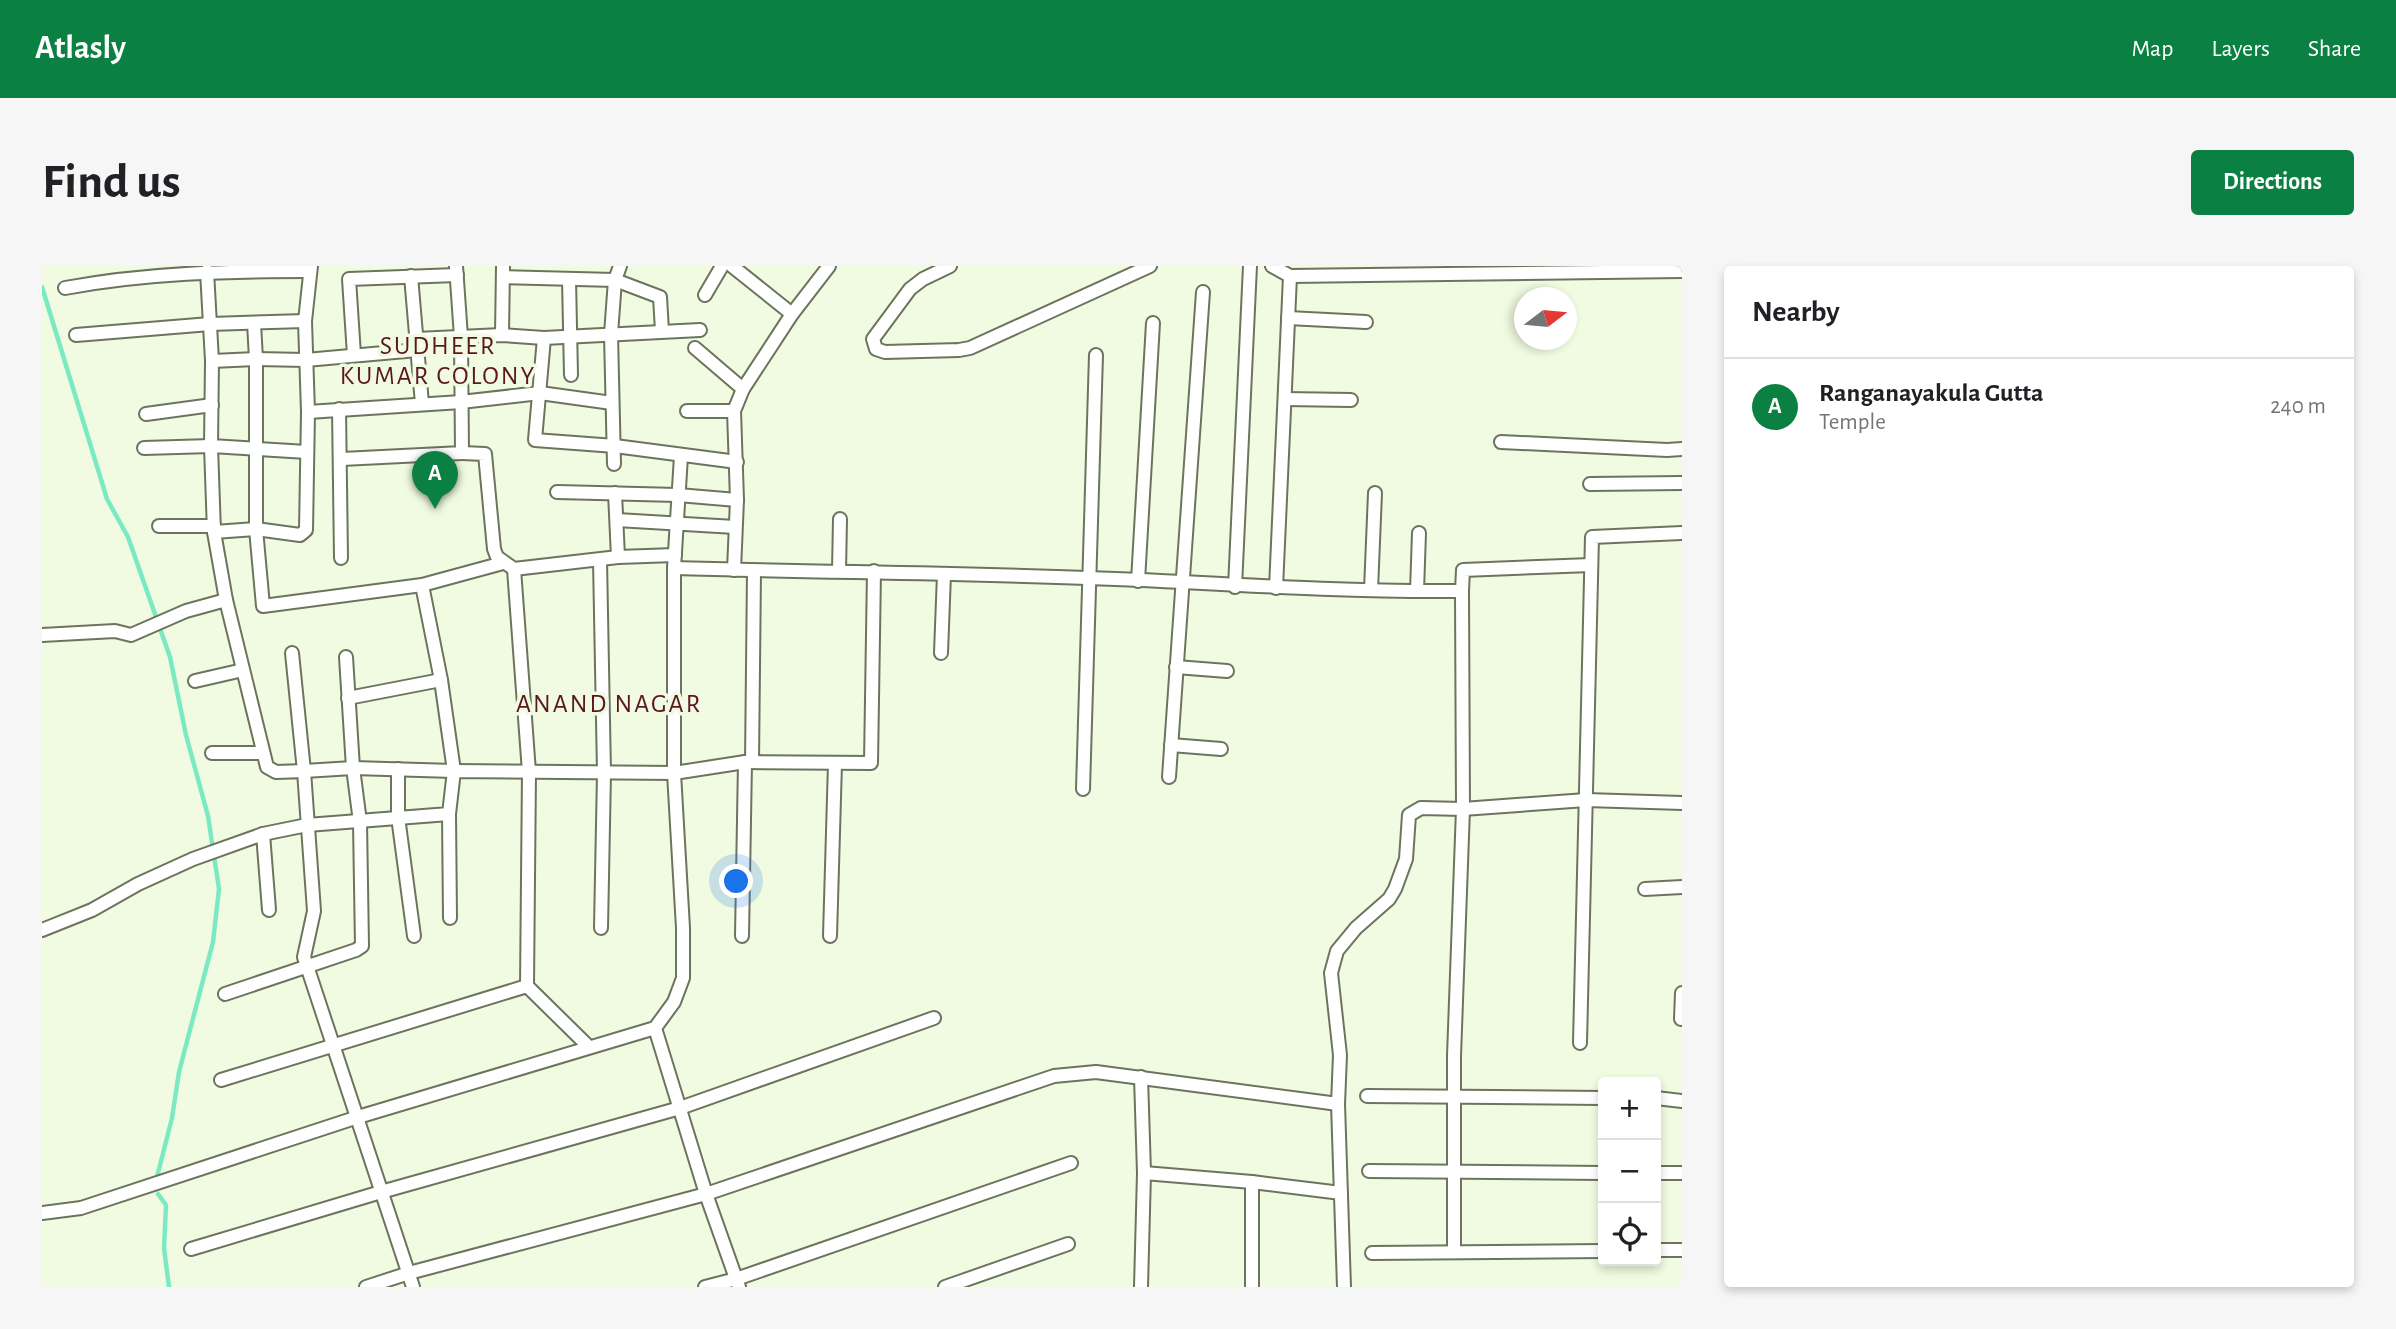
<!DOCTYPE html>
<meta charset="utf-8">
<style>
body{margin:0;font-family:"Alegreya Sans",sans-serif;background:#f6f6f6;color:#202124}
.controls{position:absolute;right:21px;bottom:21px;display:grid;overflow:hidden;border-radius:7px;box-shadow:0 4px 10px #0003}
.controls button{width:63px;height:63px;display:grid;place-items:center;padding:0;border:0;border-bottom:2px solid #e0e0e0;background:#fff;color:#202124;font:35px sans-serif}
.compass{position:absolute;left:1472px;top:21px;width:63px;height:63px;border-radius:50%;background:#fff;box-shadow:0 4px 10px #0003;rotate:74deg}
.you{position:absolute;left:695px;top:616px;width:24px;height:24px;margin:-18px;border:5px solid #fff;border-radius:50%;background:#1a73e8;box-shadow:0 0 0 10px #1a73e833}
.badge{display:grid;place-items:center;width:46px;height:46px;border-radius:50%;background:#0b8043;color:#fff;font-size:23px;font-weight:700}
.pin{position:absolute;translate:-50% -58px;filter:drop-shadow(0 2px 4px #0008)}
.pin::after{content:'';position:absolute;top:37px;width:24px;height:21px;background:inherit;clip-path:polygon(0 0,100% 0,50% 100%)}
.list{margin:0;padding:0;list-style:none}
h2{display:flex;justify-content:space-between;align-items:center;height:91px;margin:0;padding:0 28px;font-size:30px}
h2 small{font-size:23px;font-weight:400;color:#757577}
.list li{display:grid;grid-template-columns:46px 1fr auto;gap:21px;align-items:center;box-sizing:border-box;height:98px;padding:0 28px;border-top:2px solid #e0e0e0}
.list b{display:block;font-size:26px;white-space:nowrap}
.list p{margin:0;font-size:23px;white-space:nowrap;color:#757577}
.list em{font-size:23px;font-style:normal;color:#757577}
.icon{flex:none;width:38px;height:38px;fill:none;stroke:currentColor;stroke-width:2;stroke-linecap:round;stroke-linejoin:round}
.map{position:relative;flex:none;width:1640px;height:1021px;overflow:hidden;border-radius:7px}
header{display:flex;align-items:center;gap:42px;box-sizing:border-box;height:98px;padding:0 35px;background:#0b8043;color:#fff}
header strong{font-size:33px}
nav{display:flex;gap:38px;margin-inline-start:auto;font-size:24px}
.intro{display:flex;align-items:center;justify-content:space-between;box-sizing:border-box;height:168px;padding:0 42px}
h1{margin:0;font-size:49px}
.button{padding:18px 32px;border-radius:7px;background:#0b8043;color:#fff;font-size:24px;font-weight:700}
main{display:flex;gap:42px;padding:0 42px}
aside{flex:1;background:#fff;border-radius:7px;box-shadow:0 4px 10px #0003}
.map>svg:first-child{display:block}
</style>
<header>
<strong>Atlasly</strong>
<nav><a>Map</a><a>Layers</a><a>Share</a></nav>
</header>
<div class="intro"><h1>Find us</h1><a class="button">Directions</a></div>
<main>
<div class="map">
<svg width="1640" height="1021" viewBox="0 0 1640 1021">
<rect width="100%" height="100%" fill="#f1fbe1"/>
<g fill="none" stroke-linecap="round" stroke-linejoin="round">
<!-- stream -->
<g stroke="#7beac2" stroke-width="4.5">
<polyline points="0,21 65,233 86,271 128,391 144,469 166,550 177,623 171,676 137,806 130,852 115,911"/>
<polyline points="116,928 124,939 122,982 127,1021"/>
</g>
<defs>
<g id="minor">
<polyline points="690,0 750,48"/>
<polyline points="908,0 881,13 868,23 831,73 834,83 843,86 917,84 928,82 1108,0"/>
<polyline points="1230,0 1248,10 1640,5"/>
<polyline points="165,5 170,95 169,180 265,186"/>
<polyline points="369,10 380,138"/>
<polyline points="461,11 573,14 618,31 620,65"/>
<polyline points="527,13 529,109"/>
<path d="M23,22C104,7 185,5 267,5"/>
<polyline points="663,29 680,0"/>
<polyline points="1246,52 1324,56"/>
<polyline points="212,57 214,93 214,263 221,340 380,319 461,297"/>
<polyline points="34,69 168,58 263,55"/>
<polyline points="460,69 461,0"/>
<polyline points="502,72 493,174 573,180 695,196"/>
<polyline points="374,73 460,69 502,72 658,64"/>
<polyline points="653,82 701,123"/>
<polyline points="312,89 307,13 415,9"/>
<polyline points="170,95 214,93 264,94 375,84"/>
<polyline points="1243,133 1309,134"/>
<polyline points="297,143 299,292"/>
<polyline points="645,145 692,145"/>
<polyline points="266,146 419,136 498,127 570,137"/>
<polyline points="104,148 170,139"/>
<polyline points="1459,176 1625,184 1640,183"/>
<polyline points="420,187 443,188 452,283 455,291 472,303 576,291 633,289"/>
<polyline points="300,193 420,187 419,71 414,0"/>
<polyline points="572,198 569,68 573,14 578,0"/>
<polyline points="1548,218 1640,217"/>
<polyline points="515,226 636,229 695,234"/>
<polyline points="573,227 576,291"/>
<polyline points="575,254 693,261"/>
<polyline points="117,260 172,260"/>
<polyline points="172,266 214,263 258,269 264,264 266,146 263,55 269,0"/>
<polyline points="558,294 562,507 559,662"/>
<path d="M632,302C801,307 971,307 1140,316C1233,321 1327,326 1420,325L1421,304L1549,299"/>
<polyline points="472,303 487,506 485,720"/>
<polyline points="692,304 695,234 692,145 701,123 750,48 787,0"/>
<polyline points="797,305 798,253"/>
<polyline points="1096,315 1111,57"/>
<polyline points="1193,321 1208,0"/>
<polyline points="1234,322 1248,10"/>
<polyline points="1329,324 1333,227"/>
<polyline points="1375,325 1377,267"/>
<polyline points="184,334 225,501 234,506 262,505 272,645 262,691 371,1021"/>
<polyline points="0,369 73,365 89,369 144,345 184,334 172,266 169,180 102,182"/>
<polyline points="250,387 262,505 311,502 412,505 399,414 380,319"/>
<polyline points="899,387 902,308"/>
<polyline points="1134,401 1185,405"/>
<polyline points="153,415 201,404"/>
<polyline points="306,432 399,414"/>
<polyline points="1129,479 1179,483"/>
<polyline points="170,487 221,487"/>
<polyline points="703,496 829,497 832,305"/>
<polyline points="710,496 712,305"/>
<polyline points="356,503 356,551 372,670"/>
<polyline points="1127,511 1161,26"/>
<polyline points="1041,523 1054,89"/>
<polyline points="407,548 408,652"/>
<polyline points="221,568 227,644"/>
<polyline points="1603,623 1640,621"/>
<polyline points="0,664 50,644 96,618 151,593 221,568 265,559 407,548 412,505 632,507 632,302 639,190"/>
<polyline points="788,670 793,497"/>
<polyline points="183,728 314,684 320,680 318,556 311,502 304,391"/>
<polyline points="1639,753 1640,727"/>
<polyline points="613,762 664,928 697,1021"/>
<polyline points="1538,777 1550,271 1640,267"/>
<polyline points="179,814 485,720 547,781"/>
<polyline points="1325,830 1561,832"/>
<polyline points="1614,832 1640,835"/>
<polyline points="1327,905 1561,907"/>
<polyline points="1102,907 1210,916 1299,927"/>
<polyline points="1614,907 1640,907"/>
<polyline points="1210,916 1210,1021"/>
<polyline points="0,947 39,942 316,851 613,762 632,736 641,712 641,662 632,507 703,496 700,670"/>
<polyline points="149,983 339,926 638,842 892,752"/>
<polyline points="1614,984 1640,984"/>
<polyline points="1412,985 1412,790 1421,543 1420,325"/>
<polyline points="1330,987 1561,985"/>
<polyline points="324,1021 367,1007 664,928 1012,810 1054,806 1296,838"/>
<polyline points="663,1021 694,1013 1029,897"/>
<polyline points="903,1021 1026,978"/>
<polyline points="1099,1021 1102,907 1099,811"/>
<polyline points="1302,1021 1296,838 1298,789 1289,707 1295,685 1314,662 1347,633 1353,623 1364,593 1367,549 1379,542 1421,543 1544,534 1640,537"/>
</g>
</defs>
<!-- minor casing -->
<use href="#minor" stroke="#6c745e" stroke-width="16"/>
<!-- minor -->
<use href="#minor" stroke="#fff" stroke-width="12"/>
</g>
<g text-anchor="middle" stroke-width="7" stroke-linejoin="round" paint-order="stroke">
<!-- neighbourhood labels -->
<g font-size="26" letter-spacing="2" fill="#5b1623" stroke="#f1fbe1">
<text x="396" y="88">SUDHEER<tspan x="396" dy="30">KUMAR COLONY</tspan></text>
<text x="567" y="446">ANAND NAGAR</text>
</g>
</g>
</svg>
<div class="controls">
<button>+</button>
<button>−</button>
<button><svg class="icon" aria-label="locate" viewBox="0 0 24 24"><circle cx="12" cy="12" r="6"/><path d="M12 2v4M12 18v4M2 12h4M18 12h4"/></svg></button>
</div>
<svg class="compass" viewBox="-18 -18 36 36"><path d="M0-13l5 13h-10z" fill="#e53935"/><path d="M0 13l5-13h-10z" fill="#757577"/></svg>
<div class="you"></div>
<div class="pin badge" style="left:393px;top:243px">A</div>
</div>
<aside>
<h2>Nearby<small></small></h2>
<ul class="list">
<li><span class="badge">A</span><div><b>Ranganayakula Gutta</b><p>Temple</p></div><em>240 m</em></li>
</ul>
</aside>
</main>
